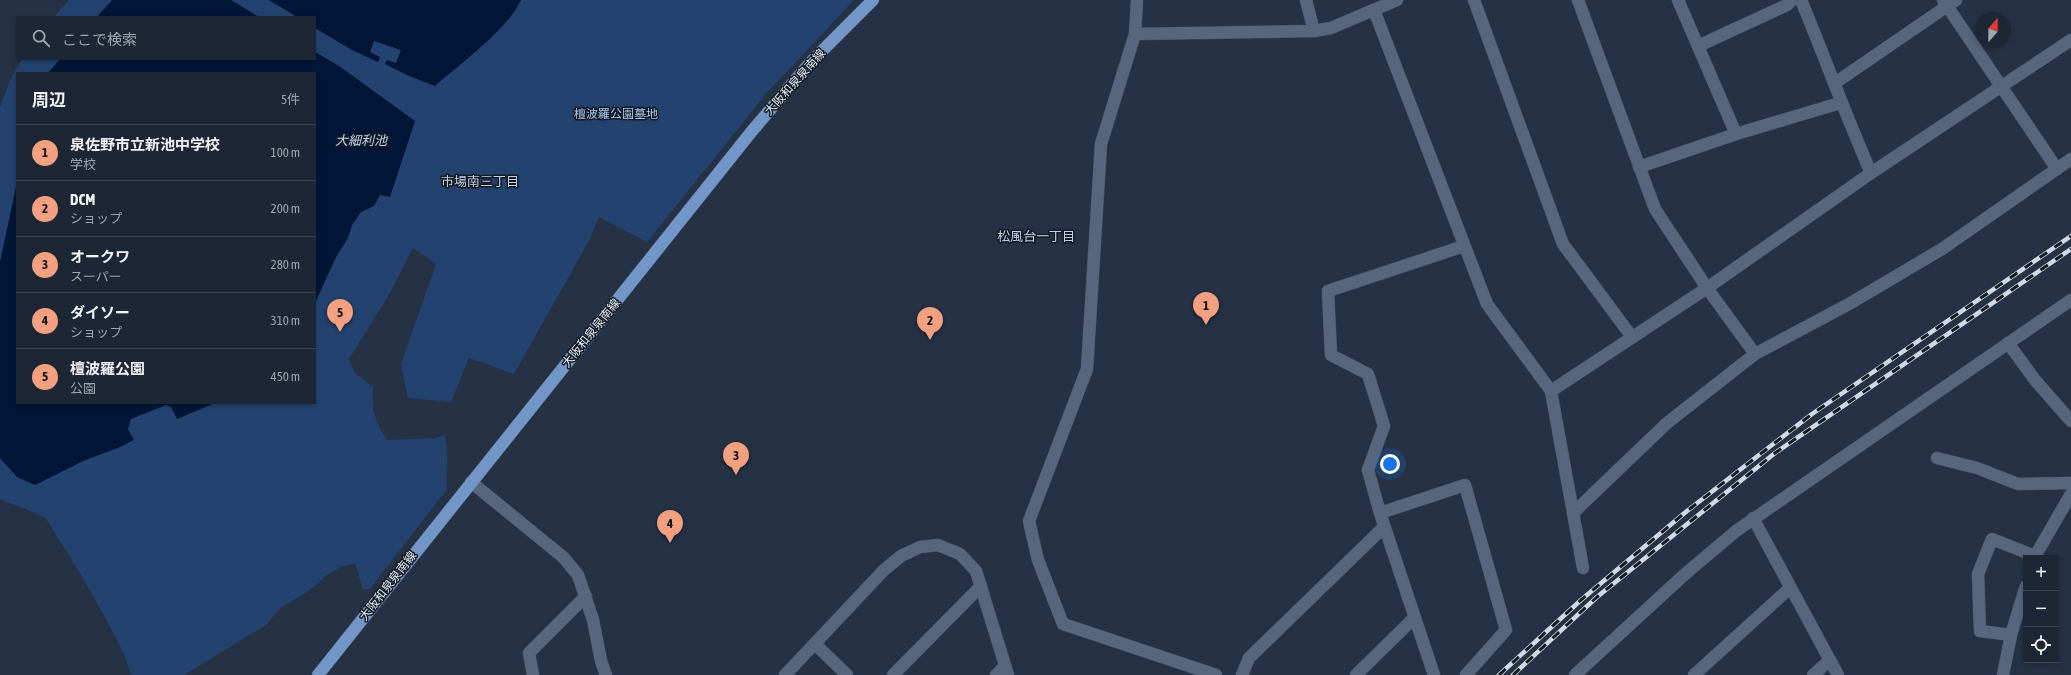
<!DOCTYPE html>
<html lang="ja">
<meta charset="utf-8">
<style>
body{margin:0;font-family:"Asap Condensed","Noto Sans JP",sans-serif;background:#293240;color:#f1f3f6}
.controls{position:absolute;right:12px;bottom:12px;display:grid;overflow:hidden;border-radius:0px;box-shadow:0 2px 6px #0003}
.controls button{width:36px;height:36px;display:grid;place-items:center;padding:0;border:0;border-bottom:1px solid #3a434f;background:#1c2634;color:#f1f3f6;font:20px sans-serif}
.compass{position:absolute;left:1975px;top:12px;width:36px;height:36px;border-radius:50%;background:#1c2634;box-shadow:0 2px 6px #0003;rotate:21deg}
.you{position:absolute;left:1390px;top:464px;width:14px;height:14px;margin:-10px;border:3px solid #fff;border-radius:50%;background:#1a73e8;box-shadow:0 0 0 6px #1a73e833}
.badge{display:grid;place-items:center;width:26px;height:26px;border-radius:50%;background:#f2a07f;color:#111;font-size:13px;font-weight:700}
.pin{position:absolute;translate:-50% -33px;filter:drop-shadow(0 1px 2px #0008)}
.pin::after{content:'';position:absolute;top:21px;width:14px;height:12px;background:inherit;clip-path:polygon(0 0,100% 0,50% 100%)}
.list{margin:0;padding:0;list-style:none}
h2{display:flex;justify-content:space-between;align-items:center;height:52px;margin:0;padding:0 16px;font-size:17px}
h2 small{font-size:13px;font-weight:400;color:#a0a5ac}
.list li{display:grid;grid-template-columns:26px 1fr auto;gap:12px;align-items:center;box-sizing:border-box;height:56px;padding:0 16px;border-top:1px solid #3a434f}
.list b{display:block;font-size:15px;white-space:nowrap}
.list p{margin:0;font-size:13px;white-space:nowrap;color:#a0a5ac}
.list em{font-size:13px;font-style:normal;color:#a0a5ac}
.icon{flex:none;width:22px;height:22px;fill:none;stroke:currentColor;stroke-width:2;stroke-linecap:round;stroke-linejoin:round}
.map{position:relative;flex:none;width:2071px;height:675px;overflow:hidden}
.search{position:absolute;background:#1c2634;box-shadow:0 2px 6px #0003;left:16px;top:16px;width:300px;height:44px;display:flex;align-items:center;gap:10px;box-sizing:border-box;padding:0 14px;border-radius:0px;color:#a0a5ac;font-size:15px}
.panel{position:absolute;background:#1c2634;box-shadow:0 2px 6px #0003;left:16px;top:72px;width:300px;height:332px;border-radius:0px}
.map>svg:first-child{display:block}
</style>
<div class="map">
<svg width="2071" height="675" viewBox="0 0 2071 675">
<rect width="100%" height="100%" fill="#253245"/>
<!-- green -->
<path fill="#23426f" fill-rule="evenodd" d="M69,0H854L766,94L647,242L599,217L590,239L514,374L469,358L451,402L408,398L401,364L436,264L413,248L390,293L349,359L355,373L373,387C371,408 375,423 387,440L436,438L445,435C449,452 446,471 447,489L370,589H363L355,563L340,567L327,575L310,590L280,608L266,625L184,675H131L124,654L114,634L83,578L45,517L0,499V107L11,78L22,59H315V17H54ZM17,73H315V403H17Z"/>
<!-- water -->
<g fill="#011536">
<polygon points="112,0 231,0 259,17 97,17"/>
<path d="M269,0H521C509,28 459,65 435,86L409,76L385,64L387,60L396,63L401,50L374,41L370,52L380,57L378,62L352,50L315,28V17H297Z"/>
<polygon points="315,52 339,66 415,121 390,197 380,195 374,206 361,212 352,225 348,238 336,257 315,303 315,73 48,73 60,59 315,59"/>
<polygon points="17,182 17,403 215,403 177,419 171,407 166,405 131,419 128,429 134,440 120,447 83,461 35,485 17,477 0,458 0,262"/>
</g>
<g fill="none" stroke-linecap="round" stroke-linejoin="round">
<defs>
<g id="minor">
<polyline points="1137,0 1135,34 1101,144 1087,369 1029,521 1038,560 1063,624 1216,675"/>
<polyline points="1306,0 1314,31"/>
<polyline points="1474,0 1563,244 1632,337"/>
<polyline points="1578,0 1655,209 1707,288 1755,354"/>
<polyline points="1678,0 1736,134"/>
<path d="M1801,0C1825,58 1846,116 1871,173"/>
<polyline points="1943,0 2057,169"/>
<polyline points="1374,10 1487,304 1551,391 1583,568"/>
<polyline points="1135,34 1314,31 1331,28 1397,0"/>
<polyline points="1698,46 1787,5 1792,0"/>
<polyline points="1835,83 1956,0"/>
<polyline points="1639,167 1736,134 1840,103"/>
<polyline points="2008,343 2035,380 2071,421"/>
<polyline points="1551,391 1707,288 1871,173 2071,40"/>
<polyline points="1937,458 1977,468 2018,484 2071,483"/>
<polyline points="471,482 563,557 578,575 593,620 601,661 606,675"/>
<polyline points="1380,513 1465,485 1506,630 1466,675"/>
<polyline points="1573,513 1667,423 1755,354 1849,304 1942,249 2071,159"/>
<polyline points="1753,518 1838,675"/>
<polyline points="2034,558 2071,494"/>
<polyline points="2011,635 1980,631 1978,574 1992,539 2035,556"/>
<polyline points="815,644 847,675"/>
<polyline points="533,675 529,653 586,596"/>
<polyline points="785,675 884,570 901,556 920,547 938,545 960,554 976,571 1008,675"/>
<polyline points="893,675 981,586"/>
<polyline points="996,675 1005,666"/>
<polyline points="1242,675 1249,658 1384,527"/>
<polyline points="1356,675 1414,618"/>
<polyline points="1434,675 1380,513 1368,470 1384,426 1368,374 1331,355 1328,291 1464,246"/>
<polyline points="1575,675 1684,575 1736,531 2071,300"/>
<polyline points="1694,675 1790,588"/>
<polyline points="1813,675 1830,660"/>
<polyline points="2003,675 2011,635 2026,586"/>
</g>
<polyline id="major" points="318,675 752,131 810,63 873,0"/>
</defs>
<!-- minor casing -->
<use href="#minor" stroke="#455161" stroke-width="13"/>
<!-- major casing -->
<use href="#major" stroke="#455161" stroke-width="13"/>
<!-- minor -->
<use href="#minor" stroke="#57667c" stroke-width="12"/>
<!-- major -->
<use href="#major" stroke="#7396c8" stroke-width="12"/>
<defs>
<g id="rail">
<polyline points="1499,675 1581,600 1687,511 1750,462 1812,414 2071,236"/>
<polyline points="1513,675 1597,597 1775,453 2071,249"/>
</g>
</defs>
<!-- rail casing -->
<use href="#rail" stroke="#d0d9e6" stroke-width="4.5"/>
<!-- rail -->
<use href="#rail" stroke="#131a22" stroke-width="3" stroke-dasharray="9" stroke-linecap="butt"/>
</g>
<g text-anchor="middle" stroke-width="3" stroke-linejoin="round" paint-order="stroke">
<!-- street labels -->
<g font-size="12" fill="#e6effb" stroke="#131a22">
<text transform="translate(795 82) rotate(-48)" y="4">大阪和泉泉南線</text>
<text transform="translate(591 333) rotate(-51)" y="4">大阪和泉泉南線</text>
<text transform="translate(388 586) rotate(-52)" y="4">大阪和泉泉南線</text>
</g>
<!-- park labels -->
<g font-size="12" fill="#a9c8f4" stroke="#131a22">
<text x="616" y="118">檀波羅公園墓地</text>
</g>
<!-- water labels -->
<g font-size="13" font-style="italic" fill="#c0d5f3" stroke="#131a22">
<text x="361" y="145">大細利池</text>
</g>
<!-- neighbourhood labels -->
<g font-size="13" fill="#c0d1ea" stroke="#131a22">
<text x="480" y="186">市場南三丁目</text>
<text x="1036" y="241">松風台一丁目</text>
</g>
</g>
</svg>
<div class="controls">
<button>+</button>
<button>−</button>
<button><svg class="icon" aria-label="locate" viewBox="0 0 24 24"><circle cx="12" cy="12" r="6"/><path d="M12 2v4M12 18v4M2 12h4M18 12h4"/></svg></button>
</div>
<svg class="compass" viewBox="-18 -18 36 36"><path d="M0-13l5 13h-10z" fill="#e53935"/><path d="M0 13l5-13h-10z" fill="#a0a5ac"/></svg>
<div class="you"></div>
<div class="pin badge" style="left:1206px;top:325px">1</div>
<div class="pin badge" style="left:930px;top:340px">2</div>
<div class="pin badge" style="left:736px;top:475px">3</div>
<div class="pin badge" style="left:670px;top:543px">4</div>
<div class="pin badge" style="left:340px;top:332px">5</div>
<div class="search"><svg class="icon" aria-label="search" viewBox="0 0 24 24"><circle cx="10" cy="10" r="6"/><path d="M15 15l6 6"/></svg>ここで検索</div>
<section class="panel">
<h2>周辺<small>5件</small></h2>
<ul class="list">
<li><span class="badge">1</span><div><b>泉佐野市立新池中学校</b><p>学校</p></div><em>100 m</em></li>
<li><span class="badge">2</span><div><b>DCM</b><p>ショップ</p></div><em>200 m</em></li>
<li><span class="badge">3</span><div><b>オークワ</b><p>スーパー</p></div><em>280 m</em></li>
<li><span class="badge">4</span><div><b>ダイソー</b><p>ショップ</p></div><em>310 m</em></li>
<li><span class="badge">5</span><div><b>檀波羅公園</b><p>公園</p></div><em>450 m</em></li>
</ul>
</section>
</div>
